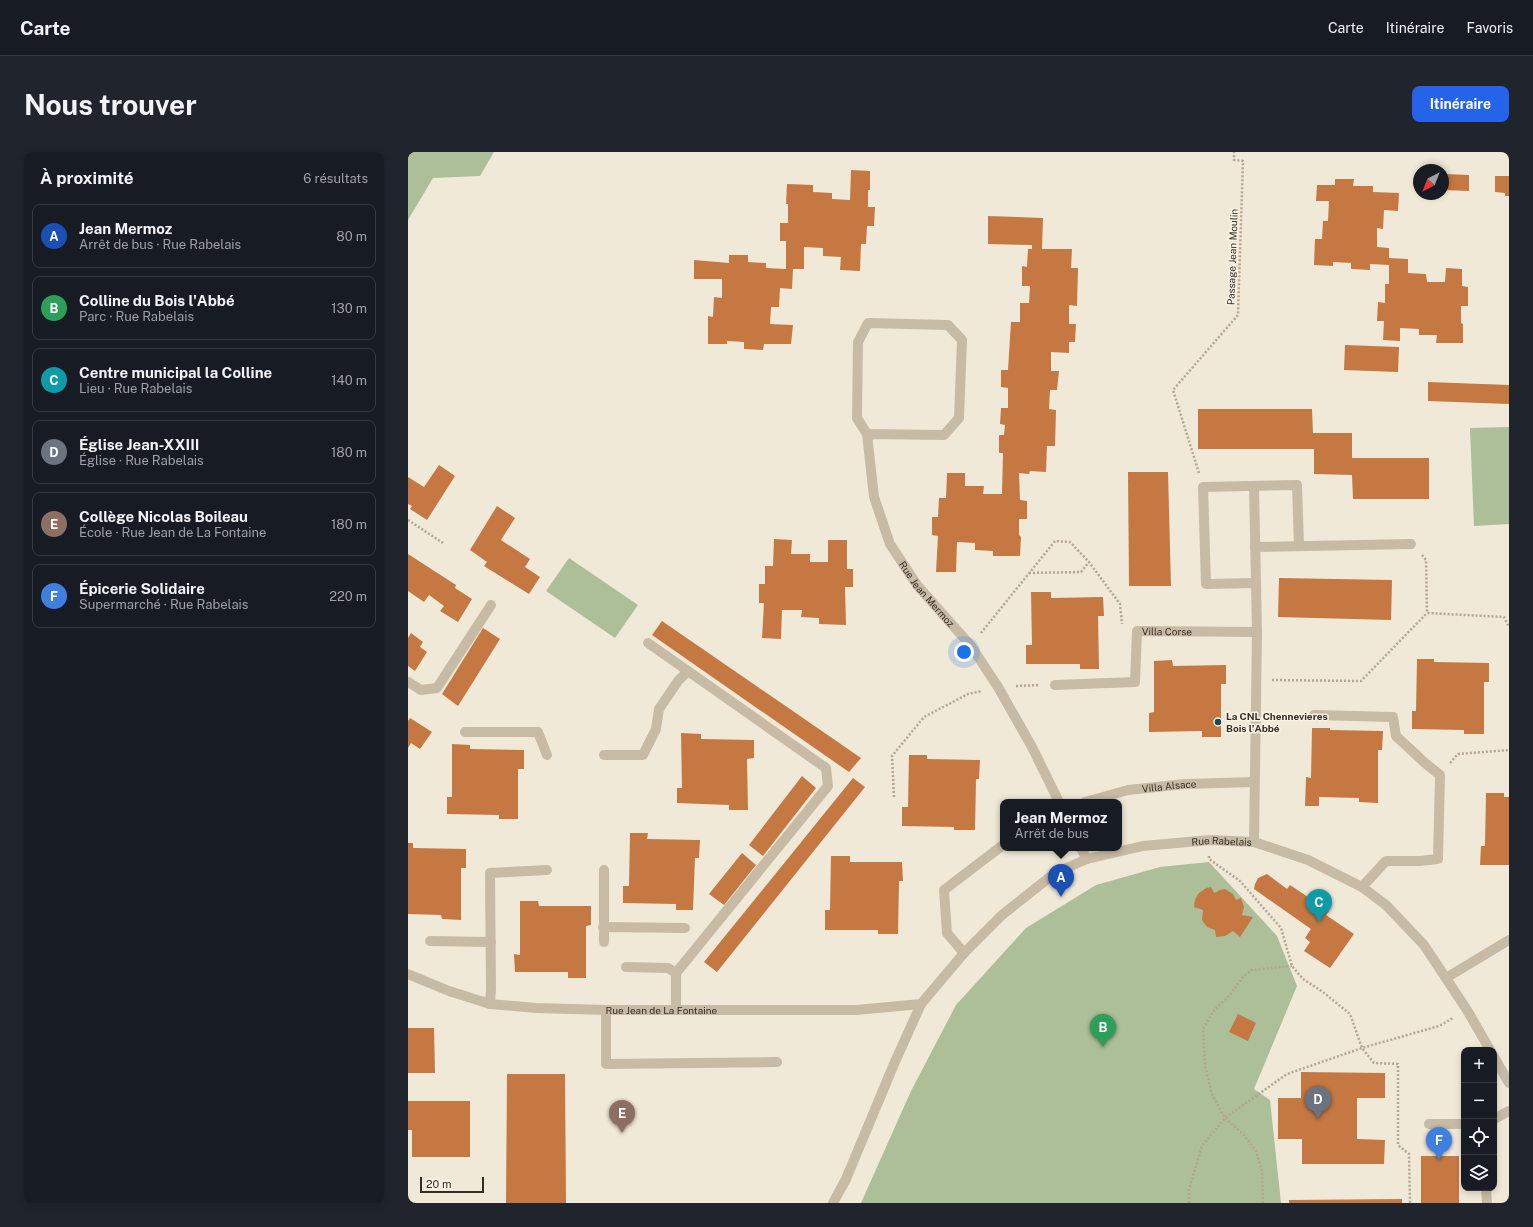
<!DOCTYPE html>
<html lang="fr">
<meta charset="utf-8">
<style>
body{margin:0;font-family:"Public Sans",sans-serif;background:#20242c;color:#f1f3f6}
.controls{position:absolute;right:12px;bottom:12px;display:grid;overflow:hidden;border-radius:8px;box-shadow:0 2px 6px #0003}
.controls button{width:36px;height:36px;display:grid;place-items:center;padding:0;border:0;border-bottom:1px solid #363941;background:#171b24;color:#f1f3f6;font:20px sans-serif}
.compass{position:absolute;left:1005px;top:12px;width:36px;height:36px;border-radius:50%;background:#171b24;box-shadow:0 2px 6px #0003;rotate:222deg}
.scale{position:absolute;left:12px;bottom:10px;width:64px;box-sizing:border-box;padding-left:4px;border:2px solid #342d26;border-top:0;font-size:11px;line-height:14px;white-space:nowrap;color:#342d26;-webkit-text-stroke:3px #f9f3e4;paint-order:stroke}
.you{position:absolute;left:556px;top:500px;width:14px;height:14px;margin:-10px;border:3px solid #fff;border-radius:50%;background:#1a73e8;box-shadow:0 0 0 6px #1a73e833}
.badge{display:grid;place-items:center;width:26px;height:26px;border-radius:50%;background:#2563eb;color:#fff;font-size:13px;font-weight:700}
.pin{position:absolute;translate:-50% -33px;filter:drop-shadow(0 1px 2px #0008)}
.pin::after{content:'';position:absolute;top:21px;width:14px;height:12px;background:inherit;clip-path:polygon(0 0,100% 0,50% 100%)}
.popup{position:absolute;left:592px;top:647px;width:122px;height:52px;box-sizing:border-box;display:grid;place-content:center;border-radius:8px;background:#171b24;filter:drop-shadow(0 1px 3px #0005);font-size:13px;white-space:nowrap;color:#9ea1a6}
.popup b{font-size:15px;color:#f1f3f6}
.popup::after{content:'';position:absolute;left:50%;top:100%;margin-left:-8px;border:8px solid transparent;border-top-color:#171b24}
.list{margin:0;padding:0;list-style:none}
h2{display:flex;justify-content:space-between;align-items:center;height:52px;margin:0;padding:0 16px;font-size:17px}
h2 small{font-size:13px;font-weight:400;color:#9ea1a6}
.list li{display:grid;grid-template-columns:26px 1fr auto;gap:12px;align-items:center;box-sizing:border-box;height:64px;margin:0 8px 8px;padding:0 8px;border:1px solid #363941;border-radius:8px}
.list b{display:block;font-size:15px;white-space:nowrap}
.list p{margin:0;font-size:13px;white-space:nowrap;color:#9ea1a6}
.list em{font-size:13px;font-style:normal;color:#9ea1a6}
.icon{flex:none;width:22px;height:22px;fill:none;stroke:currentColor;stroke-width:2;stroke-linecap:round;stroke-linejoin:round}
.map{position:relative;flex:none;width:1101px;height:1051px;overflow:hidden;border-radius:8px}
header{display:flex;align-items:center;gap:24px;box-sizing:border-box;height:56px;padding:0 20px;background:#171b24;border-bottom:1px solid #363941}
header strong{font-size:19px}
nav{display:flex;gap:22px;margin-inline-start:auto;font-size:14px}
.intro{display:flex;align-items:center;justify-content:space-between;box-sizing:border-box;height:96px;padding:0 24px}
h1{margin:0;font-size:28px}
.button{padding:10px 18px;border-radius:8px;background:#2563eb;color:#fff;font-size:14px;font-weight:700}
main{display:flex;gap:24px;padding:0 24px}
aside{flex:1;background:#171b24;border-radius:8px;box-shadow:0 2px 6px #0003}
.map>svg:first-child{display:block}
</style>
<header>
<strong>Carte</strong>
<nav><a>Carte</a><a>Itinéraire</a><a>Favoris</a></nav>
</header>
<div class="intro"><h1>Nous trouver</h1><a class="button">Itinéraire</a></div>
<main>
<aside>
<h2>À proximité<small>6 résultats</small></h2>
<ul class="list">
<li><span class="badge" style="background:#1a4fb4">A</span><div><b>Jean Mermoz</b><p>Arrêt de bus · Rue Rabelais</p></div><em>80 m</em></li>
<li><span class="badge" style="background:#2e9e5b">B</span><div><b>Colline du Bois l'Abbé</b><p>Parc · Rue Rabelais</p></div><em>130 m</em></li>
<li><span class="badge" style="background:#0f9aa8">C</span><div><b>Centre municipal la Colline</b><p>Lieu · Rue Rabelais</p></div><em>140 m</em></li>
<li><span class="badge" style="background:#6b7280">D</span><div><b>Église Jean-XXIII</b><p>Église · Rue Rabelais</p></div><em>180 m</em></li>
<li><span class="badge" style="background:#8d6e63">E</span><div><b>Collège Nicolas Boileau</b><p>École · Rue Jean de La Fontaine</p></div><em>180 m</em></li>
<li><span class="badge" style="background:#3f7fe0">F</span><div><b>Épicerie Solidaire</b><p>Supermarché · Rue Rabelais</p></div><em>220 m</em></li>
</ul>
</aside>
<div class="map">
<svg width="1101" height="1051" viewBox="0 0 1101 1051">
<rect width="100%" height="100%" fill="#f1e9d8"/>
<!-- green -->
<g fill="#acbf99">
<polygon points="0,0 86,0 72,24 25,26 0,68"/>
<polygon points="1101,275 1101,372 1066,374 1062,276"/>
<polygon points="161,406 230,453 207,486 138,439"/>
<polygon points="801,710 869,784 889,834 846,937 862,948 873,1051 453,1051 503,939 548,853 618,776 688,733 752,715"/>
</g>
<!-- building -->
<g fill="#c57842">
<polygon points="443,18 462,19 462,38 460,38 460,55 467,55 466,74 459,74 458,92 453,92 452,119 432,118 433,105 415,104 415,96 396,95 396,117 385,117 384,137 372,136 371,155 363,155 362,172 385,173 383,192 356,192 355,198 336,197 336,190 319,189 319,192 300,192 300,164 305,165 306,145 314,146 314,127 286,127 286,108 321,111 321,103 340,103 340,110 358,111 358,116 378,117 378,89 372,89 372,71 380,71 380,52 378,52 379,32 405,33 405,40 424,41 424,47 442,48"/>
<rect x="1008" y="21" width="3" height="17"/>
<polygon points="1035,22 1061,23 1061,39 1035,38"/>
<polygon points="1087,24 1101,24 1101,44 1097,44 1097,41 1087,40"/>
<polygon points="927,27 946,27 945,34 965,34 965,40 991,41 990,59 976,58 975,77 969,76 969,95 981,96 981,106 1000,107 1000,121 1018,122 1019,130 1037,130 1038,116 1054,117 1054,134 1060,135 1060,154 1053,154 1053,171 1055,172 1055,191 1028,191 1029,183 1011,183 1011,177 992,176 992,189 975,188 976,169 969,169 970,150 977,151 977,132 981,132 981,113 962,112 962,118 943,117 943,111 925,110 925,114 906,113 907,87 914,87 915,69 920,69 921,49 908,49 909,33 927,33"/>
<polygon points="580,64 635,66 634,97 664,97 663,116 670,116 669,154 661,153 661,172 668,172 667,190 661,190 661,201 643,200 643,219 651,219 649,238 642,238 641,257 648,258 647,294 639,294 638,320 622,319 621,322 611,321 612,348 619,349 619,367 611,367 611,383 613,385 612,404 585,404 585,399 567,398 567,391 549,390 548,420 528,420 530,384 524,383 524,365 530,365 531,346 538,346 539,321 557,321 557,334 576,334 575,342 594,342 595,301 591,301 591,283 596,283 597,273 592,272 593,256 600,256 600,236 593,235 593,218 600,218 603,170 612,170 612,151 621,151 622,134 614,134 614,114 619,115 620,97 624,97 624,93 580,92"/>
<polygon points="937,193 991,195 990,220 936,218"/>
<polygon points="1020,230 1101,233 1101,252 1020,249"/>
<polygon points="790,257 904,257 905,281 944,281 944,306 1021,306 1021,347 945,347 944,323 906,322 906,297 790,297"/>
<polygon points="31,313 47,324 19,368 2,357 4,354 0,352 0,325 16,335"/>
<polygon points="720,320 760,320 763,434 721,434"/>
<polygon points="89,354 107,366 93,388 122,407 117,415 132,425 121,442 76,414 79,410 62,398"/>
<polygon points="366,387 384,388 383,402 402,402 402,410 420,410 420,388 439,388 439,417 445,417 445,435 437,435 438,473 411,472 411,466 393,465 394,458 374,458 373,487 354,486 356,451 351,451 351,432 357,432 357,414 365,414"/>
<polygon points="0,402 48,433 47,436 64,447 50,470 32,459 36,454 21,443 16,450 0,439"/>
<polygon points="871,426 984,428 983,468 870,465"/>
<polygon points="623,440 643,440 643,446 695,445 696,464 690,464 691,517 672,517 672,512 618,512 618,493 624,493"/>
<polygon points="254,469 453,606 441,620 244,483"/>
<polygon points="75,476 92,487 50,554 34,542"/>
<polygon points="3,481 15,490 12,495 19,500 7,519 0,514 0,486"/>
<polygon points="1009,507 1026,507 1026,510 1081,511 1081,530 1076,530 1076,582 1056,582 1056,578 1004,577 1004,559 1008,559"/>
<polygon points="764,508 765,514 818,513 818,532 813,532 813,585 794,585 794,579 741,580 741,561 746,560 746,509"/>
<polygon points="2,566 24,580 12,597 3,591 0,596 0,569"/>
<polygon points="904,576 922,576 922,578 975,579 974,598 970,598 970,651 951,650 951,646 911,645 911,654 897,654 898,625 903,626"/>
<polygon points="273,581 293,582 293,587 346,588 346,606 339,607 340,658 321,658 321,653 269,651 269,636 274,636"/>
<polygon points="44,592 62,593 62,597 116,598 116,617 110,617 110,667 91,667 91,663 39,662 39,645 44,645"/>
<polygon points="501,603 519,603 519,607 572,608 571,627 568,627 567,678 546,678 546,675 494,674 494,655 500,655"/>
<polygon points="394,624 408,636 355,704 341,693"/>
<polygon points="445,626 457,635 309,820 296,810"/>
<polygon points="1078,641 1096,641 1096,645 1101,645 1101,713 1072,713 1073,694 1077,694"/>
<polygon points="222,681 240,681 239,687 292,688 291,706 287,706 285,758 268,758 268,752 215,751 215,734 221,734"/>
<polygon points="0,691 5,691 5,696 58,697 58,716 53,716 53,768 34,767 33,763 0,762"/>
<polygon points="334,701 348,713 316,753 301,742"/>
<polygon points="423,704 442,704 442,710 494,710 495,729 491,729 490,782 470,782 470,778 417,778 417,758 422,758"/>
<polygon points="859,722 879,737 882,733 921,759 918,763 946,782 922,816 896,799 902,790 897,786 903,777 846,737 847,732 850,726"/>
<polygon points="803,735 806,741 812,738 817,737 825,742 828,748 833,746 836,755 834,763 845,765 832,785 825,779 817,784 808,785 807,778 799,775 794,768 795,758 786,755 787,748 790,742 798,736"/>
<polygon points="112,749 130,749 131,754 183,754 183,773 178,774 178,826 160,826 160,820 107,820 106,802 112,803"/>
<polygon points="830,862 848,871 840,889 821,880"/>
<polygon points="0,876 26,876 27,921 0,921"/>
<polygon points="893,920 977,921 977,946 949,946 949,987 977,988 976,1012 894,1012 894,987 870,987 870,946 893,946"/>
<polygon points="99,922 157,922 158,1051 98,1051"/>
<polygon points="0,949 62,949 62,1005 4,1005 4,978 0,978"/>
<rect x="1013" y="1004" width="38" height="47"/>
<polygon points="994,1047 994,1051 881,1051 881,1048"/>
</g>
<g fill="none" stroke-linecap="round" stroke-linejoin="round">
<!-- path -->
<g stroke="#b4a58f" stroke-width="2.5" stroke-dasharray="2 2" stroke-linecap="butt">
<polyline points="791,321 765,238 830,163 835,9 826,8 826,0"/>
<polyline points="0,368 35,391"/>
<polyline points="1014,403 1018,408 1019,461 1096,465 1101,475"/>
<polyline points="621,421 673,420 681,410"/>
<polyline points="573,481 647,389 662,390 681,410 712,452 714,472"/>
<polyline points="864,528 953,529 1019,461"/>
<polyline points="608,534 631,533"/>
<polyline points="1042,611 1050,602 1101,598"/>
<polyline points="486,645 484,604 516,565 560,542 574,539"/>
<polyline points="801,704 801,707 832,729 873,776 884,814 895,827 915,840 942,862 954,896 966,911 990,912 990,993 1001,1002 1002,1051"/>
<polyline points="781,1051 781,1037 794,994 817,966 879,922 954,896 1031,874 1045,866"/>
<polyline points="855,1051 854,1019 848,999 836,983 817,966 804,942 797,913 795,877 806,858 821,844 835,825 843,818 884,814"/>
</g>
<!-- minor -->
<g stroke="#c8bba5" stroke-width="10">
<path id="s1" d="M459,282L536,283L551,266L554,188L540,173L460,171L450,190L449,266L459,282L466,345L482,392L509,433L563,494L590,535L624,595L651,650"/>
<polyline points="847,395 1003,392"/>
<polyline points="848,431 798,432 795,335 889,333 891,394"/>
<polyline points="240,491 418,616 420,634 268,821 268,858"/>
<polyline points="0,530 13,538 29,536 83,453"/>
<path id="s2" d="M647,533L727,530L729,479L849,480L846,334"/>
<polyline points="906,563 985,565 988,584 1017,611 1032,623 1030,707 1012,709 978,709 954,735"/>
<polyline points="57,580 130,580 139,603"/>
<polyline points="196,603 235,603 248,577 251,557 270,529 280,519"/>
<path id="s3" d="M677,650L720,638L777,632L846,630"/>
<polyline points="846,690 849,480"/>
<polyline points="673,696 679,707"/>
<polyline points="195,775 277,776"/>
<polyline points="22,789 83,790"/>
<polyline points="196,790 196,718"/>
<polyline points="556,801 539,781 536,738 595,693"/>
<polyline points="218,815 260,816 268,821"/>
<path id="s4" d="M0,822L41,839L82,852L128,856L198,858H448L513,852"/>
<polyline points="1038,826 1101,788"/>
<polyline points="82,852 83,837 82,721 139,718"/>
<polyline points="198,858 198,912 369,910"/>
<polyline points="1086,905 1101,931"/>
<polyline points="1086,967 1101,959"/>
<polyline points="1021,972 1056,972"/>
<polyline points="1078,1036 1079,1051"/>
<path id="s5" d="M425,1051L438,1027L486,912L513,852L556,801L594,763L647,721L679,707L735,694L802,688L846,690L900,708L954,735L978,753L1016,793L1059,858L1082,898"/>
</g>
</g>
<!-- markers -->
<circle fill="#1c4755" stroke="#f9f3e4" stroke-width="1.5" cx="810" cy="570" r="4"/>
<g text-anchor="middle" stroke-width="3" stroke-linejoin="round" paint-order="stroke">
<!-- street labels -->
<g font-size="10" fill="#342d26" stroke="#f9f3e4">
<text transform="translate(824 105) rotate(-88)" y="4">Passage Jean Moulin</text>
<text dy="4" stroke="none"><textPath href="#s1" startOffset="570">Rue Jean Mermoz</textPath></text>
<text dy="4" stroke="none"><textPath href="#s2" startOffset="161">Villa Corse</textPath></text>
<text dy="4" stroke="none"><textPath href="#s3" startOffset="86">Villa Alsace</textPath></text>
<text dy="4" stroke="none"><textPath href="#s5" startOffset="577">Rue Rabelais</textPath></text>
<text dy="4" stroke="none"><textPath href="#s4" startOffset="259">Rue Jean de La Fontaine</textPath></text>
</g>
<!-- poi labels -->
<g font-size="10" font-weight="bold" fill="#342d26" stroke="#f9f3e4" text-anchor="start">
<text x="818" y="568">La CNL Chennevieres<tspan x="818" dy="12">Bois l'Abbé</tspan></text>
</g>
</g>
</svg>
<div class="controls">
<button>+</button>
<button>−</button>
<button><svg class="icon" aria-label="locate" viewBox="0 0 24 24"><circle cx="12" cy="12" r="6"/><path d="M12 2v4M12 18v4M2 12h4M18 12h4"/></svg></button>
<button><svg class="icon" aria-label="layers" viewBox="0 0 24 24"><path d="M12 4l9 5-9 5-9-5zM3 14l9 5 9-5"/></svg></button>
</div>
<svg class="compass" viewBox="-18 -18 36 36"><path d="M0-13l5 13h-10z" fill="#e53935"/><path d="M0 13l5-13h-10z" fill="#9ea1a6"/></svg>
<div class="scale">20 m</div>
<div class="you"></div>
<div class="pin badge" style="left:653px;top:745px;background:#1a4fb4">A</div>
<div class="popup"><b>Jean Mermoz</b>Arrêt de bus</div>
<div class="pin badge" style="left:695px;top:895px;background:#2e9e5b">B</div>
<div class="pin badge" style="left:911px;top:770px;background:#0f9aa8">C</div>
<div class="pin badge" style="left:910px;top:967px;background:#6b7280">D</div>
<div class="pin badge" style="left:214px;top:981px;background:#8d6e63">E</div>
<div class="pin badge" style="left:1031px;top:1008px;background:#3f7fe0">F</div>
</div>
</main>
